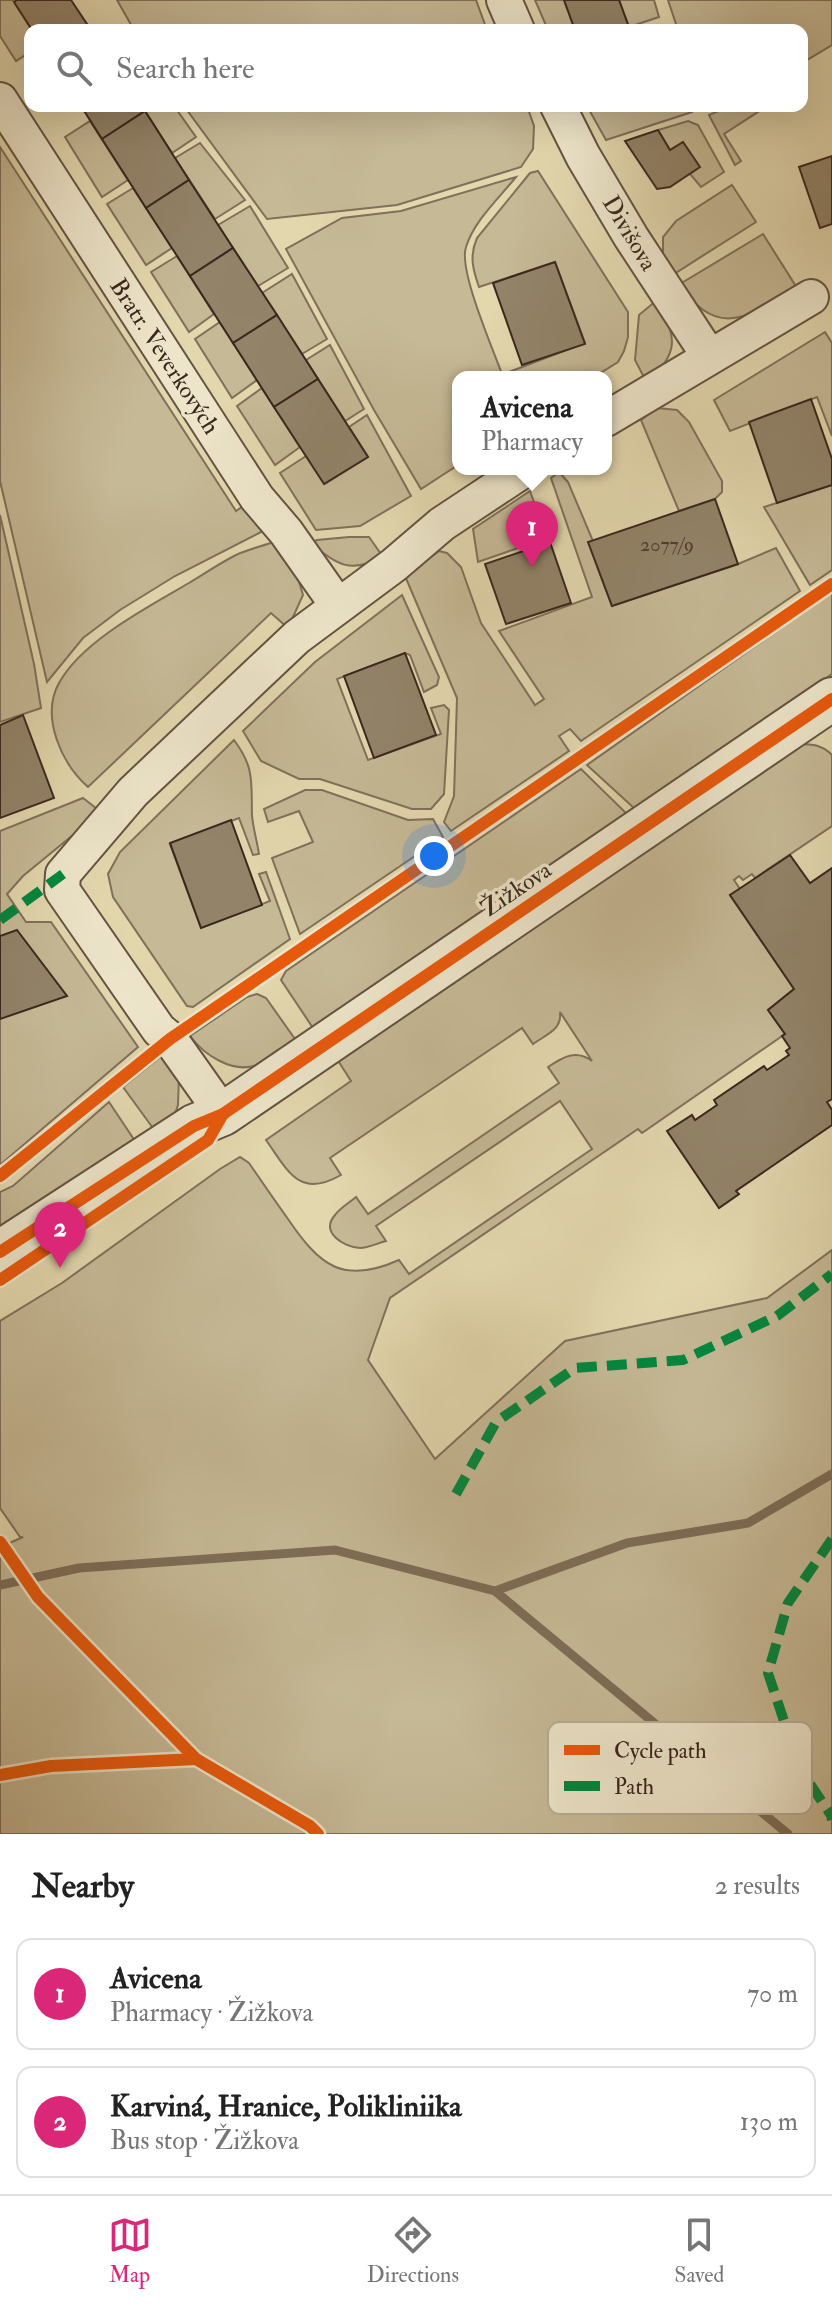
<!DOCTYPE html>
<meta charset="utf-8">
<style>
body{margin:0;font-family:"IM FELL Double Pica",serif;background:#f6f6f6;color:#222}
.you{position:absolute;left:434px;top:856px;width:28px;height:28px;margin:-20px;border:6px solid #fff;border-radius:50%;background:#1a73e8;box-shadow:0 0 0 12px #1a73e833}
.badge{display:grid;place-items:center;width:52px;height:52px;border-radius:50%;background:#db2777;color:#fff;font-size:26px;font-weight:700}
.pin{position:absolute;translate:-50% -66px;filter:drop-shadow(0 2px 4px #0008)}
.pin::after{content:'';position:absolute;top:42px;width:28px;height:24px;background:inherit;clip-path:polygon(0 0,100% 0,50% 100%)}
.popup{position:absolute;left:452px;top:371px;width:160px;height:104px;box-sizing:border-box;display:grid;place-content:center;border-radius:16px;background:#fff;filter:drop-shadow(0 2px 6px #0005);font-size:26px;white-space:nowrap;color:#767676}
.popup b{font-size:30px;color:#222}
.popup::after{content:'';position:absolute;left:50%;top:100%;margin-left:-16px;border:16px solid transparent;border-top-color:#fff}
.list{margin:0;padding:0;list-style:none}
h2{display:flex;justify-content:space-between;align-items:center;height:104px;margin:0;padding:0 32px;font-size:34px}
h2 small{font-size:26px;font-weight:400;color:#767676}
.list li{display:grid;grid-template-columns:52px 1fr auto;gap:24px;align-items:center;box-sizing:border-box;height:112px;margin:0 16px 16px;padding:0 16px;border:2px solid #e0e0e0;border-radius:16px}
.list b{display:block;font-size:30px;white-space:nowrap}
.list p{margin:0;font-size:26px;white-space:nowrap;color:#767676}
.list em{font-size:26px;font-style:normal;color:#767676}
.icon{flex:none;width:44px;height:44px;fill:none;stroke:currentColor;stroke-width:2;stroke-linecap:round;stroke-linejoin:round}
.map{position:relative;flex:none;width:832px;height:1834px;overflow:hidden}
.search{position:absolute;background:#fff;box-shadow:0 8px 32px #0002;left:24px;right:24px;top:24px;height:88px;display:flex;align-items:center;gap:20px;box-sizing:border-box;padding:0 28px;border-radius:16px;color:#767676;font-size:30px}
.sheet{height:360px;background:#fff}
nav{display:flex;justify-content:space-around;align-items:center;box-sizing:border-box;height:112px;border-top:2px solid #e0e0e0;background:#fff;font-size:22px;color:#767676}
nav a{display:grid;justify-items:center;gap:4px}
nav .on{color:#db2777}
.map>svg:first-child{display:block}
</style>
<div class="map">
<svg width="832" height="1834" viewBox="0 0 832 1834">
<rect width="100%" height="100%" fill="#e3d7ae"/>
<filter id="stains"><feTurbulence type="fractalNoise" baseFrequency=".0025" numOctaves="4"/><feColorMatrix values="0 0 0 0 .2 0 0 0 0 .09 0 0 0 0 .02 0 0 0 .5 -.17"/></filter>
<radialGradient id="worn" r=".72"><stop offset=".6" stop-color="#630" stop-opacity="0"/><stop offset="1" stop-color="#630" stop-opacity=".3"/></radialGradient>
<!-- green -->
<g fill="#c6b996" stroke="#80705a" stroke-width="2">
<polygon points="0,0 13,0 32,30 30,30 30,52 16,61 0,36"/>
<polygon points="117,0 476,0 487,30 134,30"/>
<polygon points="535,0 564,0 575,30 548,30"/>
<polygon points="619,0 654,0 659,17 629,27"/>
<polygon points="668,0 832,0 832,45 802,63 802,30 678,30"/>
<polygon points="142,106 174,106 196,137 172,153"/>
<polygon points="184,106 527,106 534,126 533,149 521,167 397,205 267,219"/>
<polygon points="587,106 690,106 692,112 606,140"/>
<polygon points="730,106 767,106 724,134 741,161 735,165 709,115"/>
<polygon points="90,121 128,180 102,197 65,137"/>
<polygon points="688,121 698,125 724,172 701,187 690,174 699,167 683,142 670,150 658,130"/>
<polygon points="200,143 245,200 215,219 175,158"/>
<polygon points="0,147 236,511 252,500 269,528 175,576 120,610 83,638 47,682 0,481"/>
<path d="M538,171L628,312V337L624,351L618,362L594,377H511L509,372L585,343L555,262L479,287C473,270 469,256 477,238L530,173Z"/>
<path d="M516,177C499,198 474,221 466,247C458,270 494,351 503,377H458V465L421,489L374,410L286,249L342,218L401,211Z"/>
<polygon points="732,185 756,222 674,274 663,256 663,237 676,221"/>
<polygon points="133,188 172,248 146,265 107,204"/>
<polygon points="250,206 288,268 258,286 218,225"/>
<path d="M763,234L797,288C751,315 717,342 680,284Z"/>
<polygon points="177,256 214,314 189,332 151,272"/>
<polygon points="292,274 327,339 302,354 262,293"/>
<path d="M657,300C677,340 680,350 647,383L635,360L639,315Z"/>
<polygon points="220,322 257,380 232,398 195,339"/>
<polygon points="825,332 832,343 832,436 817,397 730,431 714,400"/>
<polygon points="330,345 364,409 345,421 306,360"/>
<polygon points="262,388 300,447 275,465 237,406"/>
<polygon points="657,408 677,410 689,422 722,481 722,492 715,499 679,511 641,420"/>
<polygon points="367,415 411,496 360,526 316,530 280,473 306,456 325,484 368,457 349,427"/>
<polygon points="559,472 568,482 593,541 589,543 612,606 738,564 776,548 800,591 581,741 570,729 559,736 569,751 451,831 444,822 454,796 457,698 405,576 439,551 447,553 461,567 481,623 535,705 544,699 499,631 592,597 551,478"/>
<polygon points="832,485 832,570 810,585 764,507"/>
<polygon points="530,491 547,538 478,562 473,529"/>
<polygon points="0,515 34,664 41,708 0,722"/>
<path d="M349,537H369L383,557C351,574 336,565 311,543L317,540Z"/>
<path d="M276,541L294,565L303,595L288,628L271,613L88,787C62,764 40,717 59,683C82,641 148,607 189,583C204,574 220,563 236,555C249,549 263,546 276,541Z"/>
<polygon points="832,592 832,674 635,809 587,765"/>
<polygon points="402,595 439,677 437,685 424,692 410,655 405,653 337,679 368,760 441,734 431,708 444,705 449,710 444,794 431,809 412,809 320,779 299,779 261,761 243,731 315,662"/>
<path d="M234,740C255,768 251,782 252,815C253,828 257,841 259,854L253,855L239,818L170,844L201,928L270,901L259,874L266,872L290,939L193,1007L187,1006L113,897L108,874L120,852Z"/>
<path d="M799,744C813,744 822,745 832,755V826L755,878L752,874L743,880L739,876L734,880L740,889L730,895L794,989L768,1010L785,1034L642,1133L638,1129L390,1298L368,1360L435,1459L565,1341L767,1298L832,1250V1834H0V1547L23,1537H20L0,1508V1321L62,1283L220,1169L240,1157L249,1163C262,1182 275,1201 288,1219C320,1266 343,1285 399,1260L409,1274L592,1149L560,1101L376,1226L386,1241C378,1243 368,1248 360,1248C343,1247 320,1232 335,1215C340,1208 349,1203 356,1197L368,1214L559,1083L548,1067C563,1057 576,1049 592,1061L560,1012C562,1030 547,1034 533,1044L522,1028L330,1158L341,1175C299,1199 288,1171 266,1140L351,1081L337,1059Z"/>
<polygon points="581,769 627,814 313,1028 281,980 286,971"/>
<polygon points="305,790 322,790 408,820 433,819 443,837 300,934 272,858 313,842 299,811 268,822 264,809"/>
<polygon points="83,798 101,812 23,876 7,894 26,922 51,922 138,1047 0,1165 0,831"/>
<path d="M257,994L266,998L295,1039C284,1047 270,1060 257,1065C233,1074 204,1055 190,1036L247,997Z"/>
<polygon points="165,1053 179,1076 178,1105 173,1120 158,1135 123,1087"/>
<polygon points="109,1102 139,1147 106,1171 0,1226 0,1192 13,1186"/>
</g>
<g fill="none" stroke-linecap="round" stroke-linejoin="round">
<!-- stream -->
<g stroke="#7d6d57" stroke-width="9">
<polyline points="0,1585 79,1568 335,1550 495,1591 788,1834"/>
<polyline points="495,1591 627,1543 748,1523 832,1474"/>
</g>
</g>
<!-- building -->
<g fill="#928369" stroke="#3a271e" stroke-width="2">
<polygon points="17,0 71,0 91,30 32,30 14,2"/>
<polygon points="564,0 619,0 630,30 575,30"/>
<polygon points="81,106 142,106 145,111 102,139"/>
<polygon points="145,111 189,180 146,208 102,139"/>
<polygon points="658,130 670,150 683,142 700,167 670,187 657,189 625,141"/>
<polygon points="832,156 832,224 820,228 799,167"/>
<polygon points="189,180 233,248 190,276 146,208"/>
<polygon points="233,248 277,315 233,343 190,276"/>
<polygon points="555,262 585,344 522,365 493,283"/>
<polygon points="277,315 318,379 274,407 233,343"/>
<polygon points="318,379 368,457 324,484 274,407"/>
<polygon points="811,399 832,459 832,485 777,503 749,422"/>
<polygon points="715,499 738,564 612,606 588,542"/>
<polygon points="550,542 571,603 506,624 485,564"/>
<polygon points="405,653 436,735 374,758 344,676"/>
<polygon points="23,715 54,798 0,818 0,725"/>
<polygon points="231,820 262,905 201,928 170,843"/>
<polygon points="790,855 810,883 832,868 832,1099 827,1102 832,1110 832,1125 736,1191 739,1194 719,1208 667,1131 692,1115 695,1120 717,1105 714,1100 764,1066 767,1070 789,1055 786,1051 790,1048 782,1036 785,1034 768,1010 794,989 730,895"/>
<polygon points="17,930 67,996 0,1019 0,936"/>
</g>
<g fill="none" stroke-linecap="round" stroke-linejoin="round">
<defs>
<g id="minor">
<polyline points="504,0 517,30"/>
<polyline points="0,100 257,498 286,532 338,606"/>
<polyline points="558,106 583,156 631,237 709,356"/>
<polyline points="606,419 811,297"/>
<polyline points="223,1114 170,1039 159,1030 62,890 63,874 133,792 297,637 394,565 442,524 525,469"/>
</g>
<polyline id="tertiary" points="0,1252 194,1126 223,1114 832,699"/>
</defs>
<!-- minor casing -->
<use href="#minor" stroke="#645342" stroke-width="38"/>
<!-- tertiary casing -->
<use href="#tertiary" stroke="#645342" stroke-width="46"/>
<!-- minor -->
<use href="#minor" stroke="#ede5ca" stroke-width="34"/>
<!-- tertiary -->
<use href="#tertiary" stroke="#ede5ca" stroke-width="42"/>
<!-- quiet -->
<g stroke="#00873e" stroke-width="10" stroke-dasharray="20 10" stroke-linecap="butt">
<polyline points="0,920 63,874"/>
<polyline points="456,1494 496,1422 575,1368 683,1360 777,1316 832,1274"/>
<polyline points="832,1539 788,1603 768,1673 800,1769 831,1815 832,1820"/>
</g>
<defs>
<g id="cycleway">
<polyline points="0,1176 170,1039 832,584"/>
<polyline points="0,1252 194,1126 223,1114 832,699"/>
<polyline points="0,1280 208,1140 223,1114"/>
<polyline points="0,1542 38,1597 196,1759 310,1826 318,1834"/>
<polyline points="0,1775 51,1766 196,1759"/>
</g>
</defs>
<!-- cycleway casing -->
<use href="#cycleway" stroke="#ede5ca" stroke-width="17"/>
<!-- cycleway -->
<use href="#cycleway" stroke="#e8590c" stroke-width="12"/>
</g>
<g text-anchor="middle" stroke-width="7" stroke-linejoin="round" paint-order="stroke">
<!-- number labels -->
<g font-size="20" fill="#503e31">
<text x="667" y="551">2077/9</text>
</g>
<!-- street labels -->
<g font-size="24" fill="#3a271e" stroke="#ede5ca">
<text transform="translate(630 233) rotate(59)" y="8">Divišova</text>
<text transform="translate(165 356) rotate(57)" y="8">Bratr. Veverkových</text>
<text transform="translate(516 889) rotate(-34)" y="8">Žižkova</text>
</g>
</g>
<!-- legend -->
<rect x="548" y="1722" width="264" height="92" rx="12" fill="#ede5ca" stroke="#b7ac96" stroke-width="2"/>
<rect x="564" y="1745" width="36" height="10" fill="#e8590c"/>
<rect x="564" y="1781" width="36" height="10" fill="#00873e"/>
<g font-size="22" fill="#3a271e">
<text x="614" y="1758">Cycle path</text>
<text x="614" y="1794">Path</text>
</g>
<rect width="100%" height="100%" filter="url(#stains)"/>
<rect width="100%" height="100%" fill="url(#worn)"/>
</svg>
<div class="you"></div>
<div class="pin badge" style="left:532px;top:567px">1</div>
<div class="popup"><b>Avicena</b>Pharmacy</div>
<div class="pin badge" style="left:60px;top:1268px">2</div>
<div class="search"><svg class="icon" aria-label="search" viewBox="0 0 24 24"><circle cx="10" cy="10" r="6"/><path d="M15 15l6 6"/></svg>Search here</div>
</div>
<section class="sheet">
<h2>Nearby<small>2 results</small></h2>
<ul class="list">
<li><span class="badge">1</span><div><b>Avicena</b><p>Pharmacy · Žižkova</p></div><em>70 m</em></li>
<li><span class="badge">2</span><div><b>Karviná, Hranice, Polikliniika</b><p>Bus stop · Žižkova</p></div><em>130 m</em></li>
</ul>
</section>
<nav>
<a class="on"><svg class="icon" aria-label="map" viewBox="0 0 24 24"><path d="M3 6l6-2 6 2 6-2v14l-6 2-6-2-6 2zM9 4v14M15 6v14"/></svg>Map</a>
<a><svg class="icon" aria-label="directions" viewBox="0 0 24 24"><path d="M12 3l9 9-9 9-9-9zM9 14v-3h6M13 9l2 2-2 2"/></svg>Directions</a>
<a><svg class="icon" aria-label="saved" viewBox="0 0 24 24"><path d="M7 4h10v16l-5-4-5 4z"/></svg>Saved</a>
</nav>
